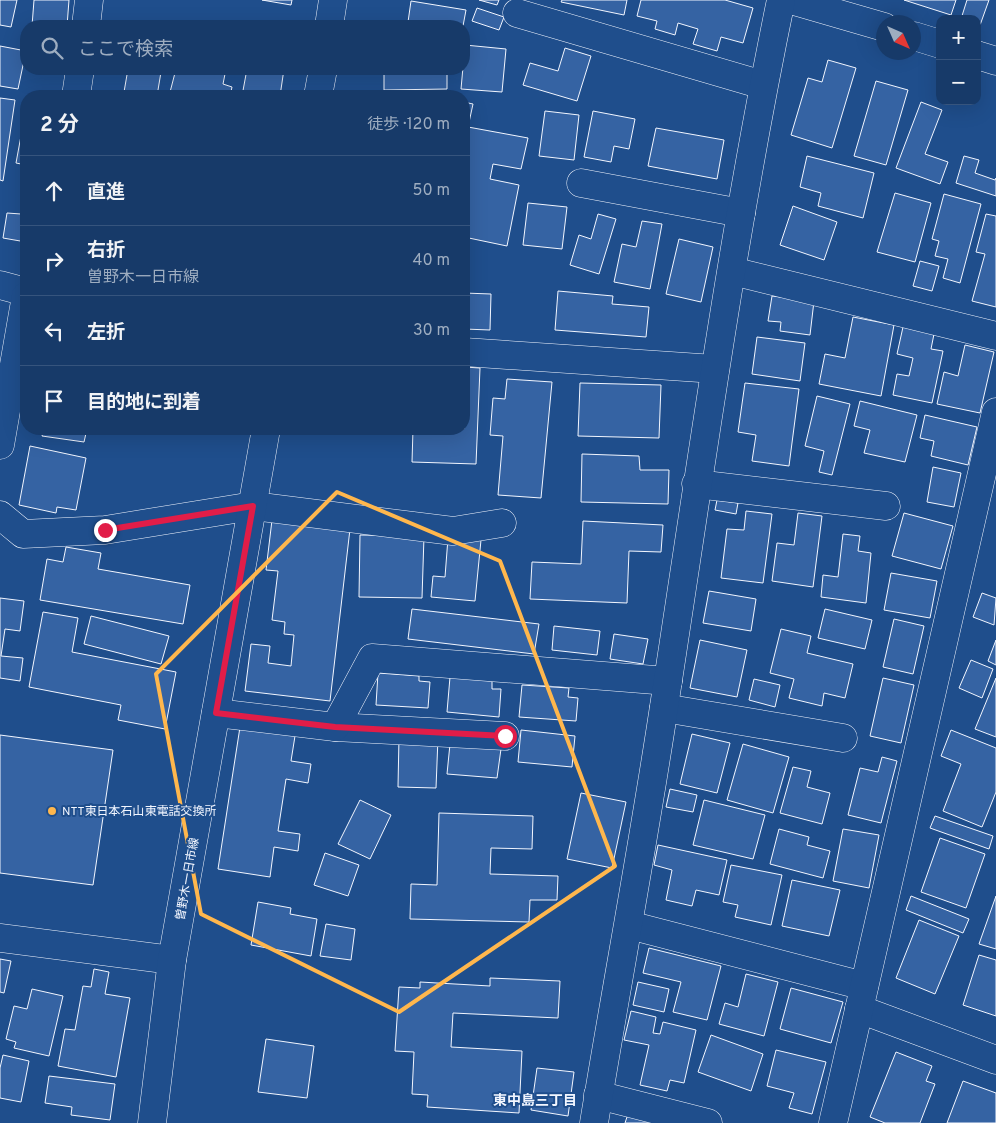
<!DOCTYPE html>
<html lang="ja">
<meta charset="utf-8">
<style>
body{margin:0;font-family:Overpass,"Noto Sans JP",sans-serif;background:#244571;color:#f1f3f6}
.controls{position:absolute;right:15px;top:15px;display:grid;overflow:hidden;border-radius:10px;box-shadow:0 5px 20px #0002}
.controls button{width:45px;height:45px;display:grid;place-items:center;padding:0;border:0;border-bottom:1px solid #36547d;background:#173a69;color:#f1f3f6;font:25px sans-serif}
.compass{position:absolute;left:876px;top:15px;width:45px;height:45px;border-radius:50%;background:#173a69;box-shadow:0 5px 20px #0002;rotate:135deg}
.stop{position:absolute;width:15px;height:15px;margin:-11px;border:4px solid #e11d48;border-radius:50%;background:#fff}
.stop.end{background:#e11d48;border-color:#fff;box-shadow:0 1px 5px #0008}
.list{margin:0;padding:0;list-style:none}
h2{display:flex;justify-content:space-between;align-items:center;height:65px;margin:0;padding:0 20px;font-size:21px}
h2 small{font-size:16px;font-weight:400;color:#9eadc0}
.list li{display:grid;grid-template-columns:32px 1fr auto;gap:15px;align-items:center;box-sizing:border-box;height:70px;padding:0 20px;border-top:1px solid #36547d}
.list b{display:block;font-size:19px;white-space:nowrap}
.list p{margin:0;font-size:16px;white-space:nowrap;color:#9eadc0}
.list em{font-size:16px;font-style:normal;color:#9eadc0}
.icon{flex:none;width:28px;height:28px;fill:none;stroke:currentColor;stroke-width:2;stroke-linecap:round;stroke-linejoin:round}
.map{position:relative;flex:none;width:996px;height:1123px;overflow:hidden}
.search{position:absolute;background:#173a69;box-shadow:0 5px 20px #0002;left:20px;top:20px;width:450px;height:55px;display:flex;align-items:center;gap:12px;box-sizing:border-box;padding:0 18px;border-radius:20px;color:#9eadc0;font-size:19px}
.panel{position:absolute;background:#173a69;box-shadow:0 5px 20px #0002;left:20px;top:90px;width:450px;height:345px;border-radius:20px}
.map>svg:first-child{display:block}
</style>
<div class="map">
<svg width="996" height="1123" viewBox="0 0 996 1123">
<rect width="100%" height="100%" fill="#1f4e8c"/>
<!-- building -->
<g fill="#3563a3" stroke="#f2f6ff">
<polygon points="0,0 17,0 11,27 0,25"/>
<polygon points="34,0 69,0 67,26 32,26"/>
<polygon points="262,0 292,0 291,5"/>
<polygon points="479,0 499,0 497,5"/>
<polygon points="562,0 627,0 624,15 561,2"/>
<polygon points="641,0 725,0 753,8 743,43 721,37 717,51 693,44 698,29 678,23 675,35 655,29 657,21 637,16"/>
<polygon points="904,0 956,0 951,15"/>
<polygon points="967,0 989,0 979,28 977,19 961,19"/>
<polygon points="411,1 466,10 463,26 432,26 408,22"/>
<polygon points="477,8 504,17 499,30 472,21"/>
<polygon points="465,45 506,49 502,92 461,89"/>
<polygon points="0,46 26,51 18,89 0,86"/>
<polygon points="565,48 591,56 577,101 523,85 530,63 558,71"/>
<polygon points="828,60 856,68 832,148 791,135 808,78 822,82"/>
<polygon points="128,69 161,72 157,96 124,92"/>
<polygon points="176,69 226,69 223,84 232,87 230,96 169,96"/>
<polygon points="247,69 284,69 280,96 242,96"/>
<polygon points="384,69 447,69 447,89 384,90"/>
<polygon points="876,81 908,90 886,165 854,156"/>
<polygon points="0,98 15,100 3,181 0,180"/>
<polygon points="464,102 473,104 468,127 528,138 521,169 493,164 490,179 519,185 507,246 464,237 467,215 464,214"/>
<polygon points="921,102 942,110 925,154 948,162 940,184 896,168"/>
<polygon points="545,111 579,115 574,160 539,156"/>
<polygon points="593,111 635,119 629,149 614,146 611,162 584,157"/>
<polygon points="25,114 26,115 26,165 16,163"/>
<polygon points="656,128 724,140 717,179 648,166"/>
<polygon points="807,156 874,173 863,218 818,206 821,193 800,187"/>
<polygon points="964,156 979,160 975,173 995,180 996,178 996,196 956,183"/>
<polygon points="25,189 26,242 3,238 7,213 21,214"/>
<polygon points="895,193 931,203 915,262 877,252"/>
<polygon points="944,194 981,204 960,283 943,278 948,259 935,256 939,241 932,239"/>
<polygon points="528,203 567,207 562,249 523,245"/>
<polygon points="793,206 837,222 824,260 780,245"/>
<polygon points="598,214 616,219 599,274 570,265 579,235 591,239"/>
<polygon points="986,214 996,216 996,307 972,301 985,254 976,252"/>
<polygon points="642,221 662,224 650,289 614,282 622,244 636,247"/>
<polygon points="679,239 713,247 701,302 666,294"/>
<polygon points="920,261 939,266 932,291 913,286"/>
<polygon points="558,291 613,296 612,304 649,307 646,337 555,330"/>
<polygon points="464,293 491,294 490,330 464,329"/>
<polygon points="772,296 814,301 810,335 780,331 781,322 768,321"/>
<polygon points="853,317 894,325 881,396 819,384 825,354 845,358"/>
<polygon points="903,327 934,334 931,349 943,351 932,403 893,395 897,374 909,376 913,358 897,354"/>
<polygon points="757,337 805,343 800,381 752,374"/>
<polygon points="965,345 994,352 980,413 937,404 944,372 958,376"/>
<polygon points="464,367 480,368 476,464 412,462 413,429 464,429"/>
<polygon points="507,379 552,382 541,498 498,495 503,436 490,435 493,398 505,399"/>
<polygon points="580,383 661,385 659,438 578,436"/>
<polygon points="745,383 799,389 789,466 752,461 756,435 738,432"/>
<polygon points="817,396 850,404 832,475 819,472 824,451 805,446"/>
<polygon points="860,401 917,415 905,462 864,453 870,430 854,426"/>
<polygon points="925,415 977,427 968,465 931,456 934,441 920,438"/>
<polygon points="44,429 87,429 84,442 42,436"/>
<polygon points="30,446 86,458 76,510 57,507 56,513 19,505"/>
<polygon points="582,454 639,456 640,470 669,470 668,504 581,502"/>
<polygon points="933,467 961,473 954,507 927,502"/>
<polygon points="717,500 738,503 736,514 715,510"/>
<polygon points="746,511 772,514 763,583 721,578 727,529 744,530"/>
<polygon points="798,513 822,516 813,587 772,581 777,543 794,545"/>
<polygon points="904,513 953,526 941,569 892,556"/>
<polygon points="272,520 350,529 330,701 245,691 251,644 270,646 268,663 291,666 294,635 284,634 285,622 272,620 278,571 266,570"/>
<polygon points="583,521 663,525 661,552 629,551 627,603 530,599 532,562 581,564"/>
<polygon points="843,534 860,536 858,551 871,553 866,603 821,597 823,575 838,577"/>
<polygon points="360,535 424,536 422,598 359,597"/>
<polygon points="448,538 481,540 475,601 431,597 433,576 445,577"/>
<polygon points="66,547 101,553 98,569 190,585 183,624 40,600 47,559 63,562"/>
<polygon points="891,573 937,581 930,618 884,610"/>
<polygon points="709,591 756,599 751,631 703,623"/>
<polygon points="982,593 996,598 994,625 973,617"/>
<polygon points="0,598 24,601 20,631 5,629 1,656 23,658 20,681 0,678"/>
<polygon points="412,609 539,624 534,654 408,639"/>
<polygon points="825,609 872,620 865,649 818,638"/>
<polygon points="43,612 78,618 72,652 176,672 165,729 118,720 121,705 29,687"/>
<polygon points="91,616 169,636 161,664 84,644"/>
<polygon points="894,619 924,626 913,674 883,667"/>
<polygon points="554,626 600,631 597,655 552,650"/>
<polygon points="781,629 811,636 807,653 853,664 845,698 824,693 822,706 789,698 794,679 770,673"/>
<polygon points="614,634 648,639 643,664 610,659"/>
<polygon points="700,640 747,650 737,697 690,688"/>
<polygon points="996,640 996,665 988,661"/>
<polygon points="971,660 993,669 982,698 959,688"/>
<polygon points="378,673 419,676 419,681 430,682 428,708 376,705"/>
<polygon points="450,677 492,681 492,689 501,689 499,717 447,712"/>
<polygon points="883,678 914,685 901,743 870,736"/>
<polygon points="996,678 996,737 975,729"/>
<polygon points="754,679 780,685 775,707 749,700"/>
<polygon points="522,685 569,688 568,697 578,698 576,721 519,717"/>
<polygon points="240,727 295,736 291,761 311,764 308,783 286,779 278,831 300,834 298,851 274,847 270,877 218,869"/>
<polygon points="521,730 575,736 572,767 518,762"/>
<polygon points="951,730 996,748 996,792 982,827 943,811 961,764 941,756"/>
<polygon points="692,734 730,743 717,793 680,784"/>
<polygon points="0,735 113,750 93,885 0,873"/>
<polygon points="399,737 438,738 436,788 398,787"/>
<polygon points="450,744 501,749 497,778 447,774"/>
<polygon points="743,744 789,757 773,813 727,800"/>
<polygon points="882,757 897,761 881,823 848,815 860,768 878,772"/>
<polygon points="793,767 811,771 807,787 830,793 822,824 780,813"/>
<polygon points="670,789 697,795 693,812 666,807"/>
<polygon points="581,793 626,802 612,868 567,859"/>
<polygon points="360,800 391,815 370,859 338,844"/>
<polygon points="704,800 765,815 753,859 693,845"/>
<polygon points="439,813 533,816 532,849 491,848 490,874 558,876 557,900 530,900 529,922 410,919 411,884 437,885"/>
<polygon points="935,816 993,836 989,849 930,828"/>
<polygon points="779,829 809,837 807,845 830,851 823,878 770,864"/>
<polygon points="843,829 879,835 869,888 833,881"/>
<polygon points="940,838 985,854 966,908 921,892"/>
<polygon points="658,845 727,860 719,895 696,890 692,906 666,900 672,870 654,865"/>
<polygon points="325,853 359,865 348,896 314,885"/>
<polygon points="731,865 782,875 771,925 735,917 738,905 723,902"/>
<polygon points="792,880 840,890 829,936 782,926"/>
<polygon points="911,896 969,919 963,933 906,910"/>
<polygon points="996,896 996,949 979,944"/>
<polygon points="258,902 291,908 290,914 317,919 311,956 251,945"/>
<polygon points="919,920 959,936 935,994 896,978"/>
<polygon points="326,924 355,929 351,960 320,956"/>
<polygon points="649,948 721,966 707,1020 673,1012 681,982 643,973"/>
<polygon points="979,955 996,960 996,1016 963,1005"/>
<polygon points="0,959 11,961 4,993 0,992"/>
<polygon points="94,969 109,972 105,994 130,998 116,1077 58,1066 65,1029 75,1030 83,986 91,987"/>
<polygon points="746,974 778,982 764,1036 719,1024 725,1003 738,1007"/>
<polygon points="490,978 560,981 558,1018 453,1013 451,1047 522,1051 519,1113 427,1107 428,1095 412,1094 414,1052 395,1051 399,987 420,988 420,982 490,986"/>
<polygon points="638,982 669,989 664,1012 633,1005"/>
<polygon points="791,988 843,1002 831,1043 780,1029"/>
<polygon points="32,989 63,996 49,1056 14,1048 16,1042 6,1039 14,1006 27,1009"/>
<polygon points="631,1011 656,1017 653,1033 660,1034 663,1022 696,1030 684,1083 670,1080 667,1091 640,1085 649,1045 624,1040"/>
<polygon points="711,1035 763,1054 751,1091 698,1072"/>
<polygon points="266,1039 314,1046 307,1098 258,1092"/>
<polygon points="776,1050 826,1062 812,1114 789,1108 794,1093 767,1086"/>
<polygon points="896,1052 932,1066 926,1081 935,1084 920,1123 885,1123 870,1117"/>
<polygon points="3,1055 29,1061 21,1102 0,1098 0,1068"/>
<polygon points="537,1068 574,1072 568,1116 531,1110"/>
<polygon points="49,1076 115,1084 110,1120 71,1115 72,1107 45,1103"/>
<polygon points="963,1081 996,1093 996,1123 947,1123"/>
<polygon points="628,1114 664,1123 625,1123"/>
</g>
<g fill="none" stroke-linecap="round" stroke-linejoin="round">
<defs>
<g id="minor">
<polyline points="791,0 884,27"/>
<polyline points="517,13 763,85"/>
<polyline points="86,26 89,0"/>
<polyline points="914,36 940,44"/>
<polyline points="977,55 996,61"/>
<polyline points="76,96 80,69"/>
<polyline points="581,183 741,213"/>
<polyline points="732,271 996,336"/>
<polyline points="0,285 26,292"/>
<polyline points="464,352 715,369"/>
<polyline points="0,445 26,296"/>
<polyline points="696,484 886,506"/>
<polyline points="0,515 23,534 105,530 253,506 453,531 502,523"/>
<polyline points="664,708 843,738"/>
<polyline points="216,713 335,727 505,736"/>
<polyline points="335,727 372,658 668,681"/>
<polyline points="629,925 864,986"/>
<polyline points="0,938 172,960"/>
<polyline points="859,1009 996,1060"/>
<polyline points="598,1095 708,1123"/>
<path d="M594,1123C617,982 644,841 665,700C701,466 733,232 781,0"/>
<polyline points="833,1123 996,412"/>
</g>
<g id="major">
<polyline points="329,26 333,0"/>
<polyline points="318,96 323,69"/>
<polyline points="152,1123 172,960 266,429"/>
</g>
</defs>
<!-- minor casing -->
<use href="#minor" stroke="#f2f6ff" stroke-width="29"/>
<!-- major casing -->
<use href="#major" stroke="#f2f6ff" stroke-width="29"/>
<!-- minor -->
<use href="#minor" stroke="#1f4e8c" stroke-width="28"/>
<!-- major -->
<use href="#major" stroke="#1f4e8c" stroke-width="28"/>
</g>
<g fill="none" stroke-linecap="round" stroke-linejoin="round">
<!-- route -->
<polyline stroke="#e11d48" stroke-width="6" points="105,530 253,506 216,713 335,727 505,736"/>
</g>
<!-- marked area -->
<path fill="none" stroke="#ffb74d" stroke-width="4" stroke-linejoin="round" d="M337,492L500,561L615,866L399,1012L201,914L156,674Z"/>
<!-- markers -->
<circle fill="#ffb74d" stroke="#1f4e8c" stroke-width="2" cx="52" cy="811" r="5"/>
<g text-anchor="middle" stroke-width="4" stroke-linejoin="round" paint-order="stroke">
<!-- poi labels -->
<g font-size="12" fill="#f2f6ff" stroke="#1f4e8c" text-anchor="start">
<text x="62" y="815">NTT東日本石山東電話交換所</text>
</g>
<!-- street labels -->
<g font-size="12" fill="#f2f6ff" stroke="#1f4e8c">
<text transform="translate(187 879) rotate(-80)" y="4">曽野木一日市線</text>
</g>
<!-- neighbourhood labels -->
<g font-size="14" font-weight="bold" fill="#f2f6ff" stroke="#1f4e8c">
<text x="535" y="1105">東中島三丁目</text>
</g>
</g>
</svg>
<div class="controls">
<button>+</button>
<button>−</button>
</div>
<svg class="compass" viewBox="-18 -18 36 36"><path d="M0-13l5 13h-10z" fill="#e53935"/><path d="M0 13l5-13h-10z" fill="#9eadc0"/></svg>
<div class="stop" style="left:505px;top:736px"></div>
<div class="stop end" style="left:105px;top:530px"></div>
<div class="search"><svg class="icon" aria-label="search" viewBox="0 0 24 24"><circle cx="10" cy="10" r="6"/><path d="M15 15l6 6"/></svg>ここで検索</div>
<section class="panel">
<h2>2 分<small>徒歩 · 120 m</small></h2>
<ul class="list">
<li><svg class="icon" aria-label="ahead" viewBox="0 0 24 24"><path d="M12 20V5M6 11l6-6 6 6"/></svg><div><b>直進</b></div><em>50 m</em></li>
<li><svg class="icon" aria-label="right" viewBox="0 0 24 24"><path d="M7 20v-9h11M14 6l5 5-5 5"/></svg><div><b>右折</b><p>曽野木一日市線</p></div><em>40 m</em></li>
<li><svg class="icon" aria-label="left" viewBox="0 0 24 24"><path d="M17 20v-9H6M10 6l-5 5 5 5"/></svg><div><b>左折</b></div><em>30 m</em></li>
<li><svg class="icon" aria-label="arrive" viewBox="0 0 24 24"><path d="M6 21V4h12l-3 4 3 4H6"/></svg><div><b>目的地に到着</b></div></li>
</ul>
</section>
</div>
